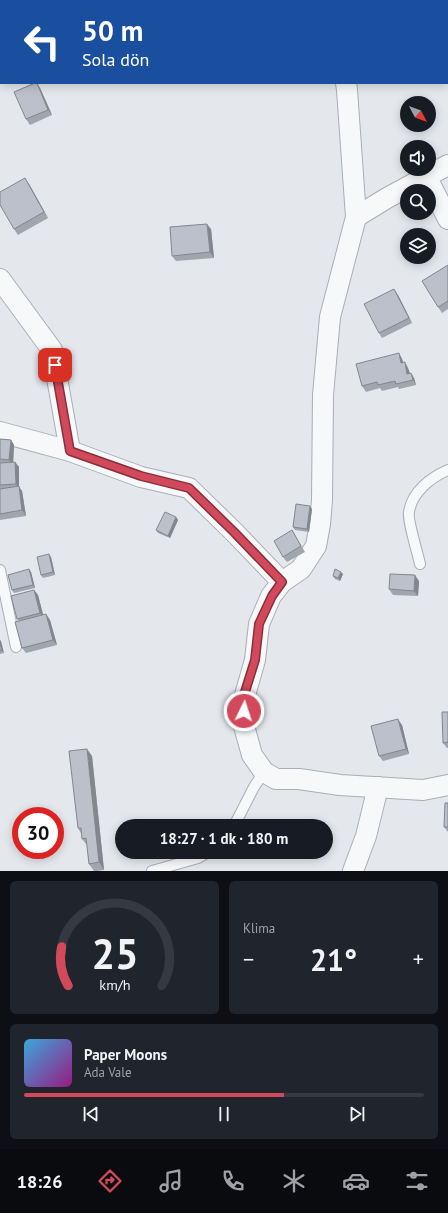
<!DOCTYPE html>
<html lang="tr">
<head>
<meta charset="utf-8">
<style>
  body { margin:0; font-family:"PT Sans",sans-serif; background:#20242c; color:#f1f3f6; height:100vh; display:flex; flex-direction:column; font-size:15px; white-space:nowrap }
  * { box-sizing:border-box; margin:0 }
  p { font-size:13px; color:#9ea1a6 }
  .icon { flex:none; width:22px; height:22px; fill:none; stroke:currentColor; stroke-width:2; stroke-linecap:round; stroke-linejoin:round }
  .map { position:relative; height:871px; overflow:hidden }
  .panel { display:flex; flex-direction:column; gap:10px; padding:10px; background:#0d0f14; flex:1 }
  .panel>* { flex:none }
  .hud { position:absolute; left:0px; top:0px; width:448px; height:84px; box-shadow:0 2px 10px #0003; background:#1a4fa0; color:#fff; overflow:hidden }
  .needle { width:26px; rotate:131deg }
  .controls { position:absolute; left:400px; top:96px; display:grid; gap:8px }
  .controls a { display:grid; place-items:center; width:36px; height:36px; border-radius:50%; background:#171b24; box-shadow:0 2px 10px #0003; font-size:20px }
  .speed { position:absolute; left:12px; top:807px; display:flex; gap:8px; font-size:20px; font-weight:700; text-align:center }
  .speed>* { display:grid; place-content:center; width:52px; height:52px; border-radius:50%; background:#171b24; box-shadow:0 2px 10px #0003; line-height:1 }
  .speed .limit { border:6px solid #d22; background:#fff; color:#111 }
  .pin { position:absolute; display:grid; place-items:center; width:34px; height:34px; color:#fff; margin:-17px; border-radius:8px; box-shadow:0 2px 6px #0006 }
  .me { position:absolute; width:44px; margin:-22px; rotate:4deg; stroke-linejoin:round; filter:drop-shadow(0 0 3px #0008) }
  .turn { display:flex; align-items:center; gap:14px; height:84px; padding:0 16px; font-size:18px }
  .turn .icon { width:52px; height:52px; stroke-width:2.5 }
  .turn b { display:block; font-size:28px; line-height:34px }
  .big { font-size:30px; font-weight:700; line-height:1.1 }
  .panel .tile { flex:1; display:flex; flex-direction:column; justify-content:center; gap:6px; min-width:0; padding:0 14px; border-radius:6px; background:#20242c }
  .panel .dial { align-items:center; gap:0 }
  .dial svg { height:104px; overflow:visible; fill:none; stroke:#363941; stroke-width:7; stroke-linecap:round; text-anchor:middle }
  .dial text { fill:#f1f3f6; stroke:none }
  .song { display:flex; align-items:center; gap:12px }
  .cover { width:48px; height:48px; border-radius:6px; background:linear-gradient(135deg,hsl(200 70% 55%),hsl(310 70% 35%)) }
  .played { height:4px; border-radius:2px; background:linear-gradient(90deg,#d1495b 65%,#363941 65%) }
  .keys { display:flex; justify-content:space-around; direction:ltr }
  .heat { display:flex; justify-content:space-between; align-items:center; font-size:22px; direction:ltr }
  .panel .tiles { flex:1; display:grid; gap:10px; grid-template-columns:1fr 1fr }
  .tile:last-child { grid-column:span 2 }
  .trip { position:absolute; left:115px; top:819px; width:218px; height:40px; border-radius:20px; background:#171b24; box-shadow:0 2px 10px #0003; font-weight:700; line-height:40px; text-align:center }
  .tabs { display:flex; height:64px; justify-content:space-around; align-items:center; background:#090b0e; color:#9ea1a6 }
  .tabs .icon { width:28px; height:28px }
  .tabs .selected { color:#d1495b }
  .tabs b { font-size:18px; color:#f1f3f6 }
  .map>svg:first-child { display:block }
</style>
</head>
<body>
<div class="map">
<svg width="448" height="871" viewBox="0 0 448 871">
  <rect width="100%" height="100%" fill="#e4e7ec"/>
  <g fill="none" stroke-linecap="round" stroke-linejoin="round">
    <g stroke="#a9aeb7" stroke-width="12">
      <g id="service">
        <path d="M420,564C418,554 407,519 409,512C412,492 431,477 448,470"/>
        <polyline points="0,570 16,647"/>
        <polyline points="234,826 254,787 264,772"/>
        <polyline points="152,871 198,858 208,852"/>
      </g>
    </g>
    <g stroke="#a9aeb7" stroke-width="22">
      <g id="minor">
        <polyline points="324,0 325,1"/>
        <polyline points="11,1 13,0"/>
        <polyline points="346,83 347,90 356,217 330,317 323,395 322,500 320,524 316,546 301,569 282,582 271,596 259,624 255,660 245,695 244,726 252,755 264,772 276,779 299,779 340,785 423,790 448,785"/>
        <polyline points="427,178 448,219"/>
        <polyline points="356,217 387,198 448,165"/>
        <polyline points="0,279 52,350 70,451"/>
        <polyline points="0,432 70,451 141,477 189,488 234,532 282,582"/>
        <polyline points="353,871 366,836 378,787"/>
      </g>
    </g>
    <use href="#service" stroke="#f7f8fa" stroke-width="10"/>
    <use href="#minor" stroke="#f7f8fa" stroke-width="20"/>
  </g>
  <g fill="#a1a5ae">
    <polygon points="40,88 52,115 30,125 26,119"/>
    <polygon points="29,184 48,218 18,235 14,229"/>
    <polygon points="211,229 214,258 176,261 172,256"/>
    <polygon points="448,265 448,309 442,313 438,307"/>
    <polygon points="398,295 412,323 382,338 379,333"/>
    <polygon points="399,353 402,359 403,363 408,368 410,373 414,378 416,385 399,389 398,387 382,391 380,388 366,392 362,386"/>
    <polygon points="0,439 11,440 14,445 13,462 15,462 19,467 19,487 22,491 26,516 0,520"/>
    <polygon points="312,509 309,532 295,530 293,527"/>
    <polygon points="176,517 178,520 170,538 158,533 156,530"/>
    <polygon points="292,530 305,552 287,562 283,557"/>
    <polygon points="51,557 55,575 43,578 41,575"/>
    <polygon points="29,569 31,572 35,588 14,593 12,590"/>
    <polygon points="343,574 340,581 335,579 333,576"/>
    <polygon points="419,581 418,596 393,595 389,589"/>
    <polygon points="34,590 38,595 43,615 50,620 57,645 26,653 22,648 19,621 17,619"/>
    <polygon points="0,640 4,653 0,654"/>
    <polygon points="448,712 448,748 447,748 443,743"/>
    <polygon points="402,725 409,754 383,761 379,756"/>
    <polygon points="92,756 104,870 97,871 94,871 89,864 87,845 82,839 82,835 78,828"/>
    <polygon points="448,803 448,832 444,827"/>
  </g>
  <g fill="#83868d">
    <polygon points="37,83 40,88 52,115 48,110"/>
    <polygon points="25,178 29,184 48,218 44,212"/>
    <polygon points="207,224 211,229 214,258 210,252"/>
    <polygon points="394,289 398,295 412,323 409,318"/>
    <polygon points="399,353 402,359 405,369 401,363"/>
    <polygon points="405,362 408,368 411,379 407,374"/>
    <polygon points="411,373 414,378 416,385 413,380"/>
    <polygon points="11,440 14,445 13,466 9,460"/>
    <polygon points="15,462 19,467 19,487 22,491 26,516 22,510 19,489 16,484"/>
    <polygon points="310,506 312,509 309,532 307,529"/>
    <polygon points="176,517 178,520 170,538 168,536"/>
    <polygon points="49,554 51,557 55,575 53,572"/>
    <polygon points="29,569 31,572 35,588 33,585"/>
    <polygon points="341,572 343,574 340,581 338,578"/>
    <polygon points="415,575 419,581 418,596 414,591"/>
    <polygon points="34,590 38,595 44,618 40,613"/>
    <polygon points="46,614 50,620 57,645 53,640"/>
    <polygon points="0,640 1,641 4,653 2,650 0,644"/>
    <polygon points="398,719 402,725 409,754 406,749"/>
    <polygon points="87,749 92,756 104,870 99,862"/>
  </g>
  <g fill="#bbc0ca" stroke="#83868d">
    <polygon points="36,0 46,0 46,1 33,1"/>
    <polygon points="35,83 37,83 48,110 26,119 14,92"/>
    <polygon points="25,178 44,212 14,229 0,205 0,192"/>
    <polygon points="207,224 210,252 172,256 170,227"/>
    <polygon points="448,265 448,301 438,307 422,281"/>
    <polygon points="394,289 409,318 379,333 364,304"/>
    <polygon points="399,353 401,363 405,362 407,374 411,373 413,380 396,384 395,381 378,385 377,382 362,386 356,364"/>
    <polygon points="0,439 11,440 9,460 0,459"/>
    <polygon points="15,462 16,484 0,485 0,463"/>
    <polygon points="19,486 22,510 0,514 0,489"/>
    <polygon points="296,504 310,506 307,529 293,527"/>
    <polygon points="165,512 176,517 168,536 156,530"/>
    <polygon points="292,530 301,546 283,557 274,541"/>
    <polygon points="49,554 53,572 41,575 37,557"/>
    <polygon points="29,569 33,585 12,590 8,575"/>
    <polygon points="335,569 341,572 338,578 333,576"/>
    <polygon points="390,574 415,575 414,591 389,589"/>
    <polygon points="34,590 40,613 17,619 11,596"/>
    <polygon points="46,614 53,640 22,648 15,622"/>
    <polygon points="0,644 2,650 0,651"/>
    <polygon points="442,712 448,712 448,742 443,743"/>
    <polygon points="398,719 406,749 379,756 371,726"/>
    <polygon points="87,749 99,862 89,864 86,838 82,839 81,828 78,828 69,751"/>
    <polygon points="445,803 448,803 448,827 444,827"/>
  </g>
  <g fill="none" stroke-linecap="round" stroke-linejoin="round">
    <g stroke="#882f3b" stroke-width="10">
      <polyline id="route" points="55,365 70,451 141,476 189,488 234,532 282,582 272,596 259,624 255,660 244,695 244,711"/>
    </g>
    <use href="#route" stroke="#d1495b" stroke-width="7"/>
  </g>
</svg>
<div class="controls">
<a><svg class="needle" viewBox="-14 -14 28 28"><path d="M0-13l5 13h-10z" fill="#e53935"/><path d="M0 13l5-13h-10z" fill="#9ea1a6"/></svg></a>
<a><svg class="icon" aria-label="sound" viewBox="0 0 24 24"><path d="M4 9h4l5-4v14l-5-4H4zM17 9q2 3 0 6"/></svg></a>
<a><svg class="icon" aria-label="search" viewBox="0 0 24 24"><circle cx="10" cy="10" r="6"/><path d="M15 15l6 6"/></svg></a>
<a><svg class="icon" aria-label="layers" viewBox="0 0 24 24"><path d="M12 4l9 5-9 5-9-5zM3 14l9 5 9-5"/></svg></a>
</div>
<div class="speed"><div class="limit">30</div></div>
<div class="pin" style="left:55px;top:365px;background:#d93025"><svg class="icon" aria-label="arrive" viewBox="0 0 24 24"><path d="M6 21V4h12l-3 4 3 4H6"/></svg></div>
<svg class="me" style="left:244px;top:711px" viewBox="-20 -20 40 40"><circle r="17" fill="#d1495b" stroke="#fff" stroke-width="3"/><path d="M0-11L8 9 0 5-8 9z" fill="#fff"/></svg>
<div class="trip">18:27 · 1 dk · 180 m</div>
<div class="hud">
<div class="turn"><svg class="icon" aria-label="left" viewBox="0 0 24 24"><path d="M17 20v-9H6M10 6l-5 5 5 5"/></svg><div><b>50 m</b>Sola dön</div></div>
</div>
</div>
<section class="panel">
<div class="tiles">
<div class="tile dial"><svg viewBox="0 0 100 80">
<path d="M14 69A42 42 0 1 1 86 69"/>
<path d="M14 69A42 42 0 0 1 9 39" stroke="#d1495b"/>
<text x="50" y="56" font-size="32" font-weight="700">25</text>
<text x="50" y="72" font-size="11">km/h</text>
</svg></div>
<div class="tile"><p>Klima</p>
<div class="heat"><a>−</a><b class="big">21°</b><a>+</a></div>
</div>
<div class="tile">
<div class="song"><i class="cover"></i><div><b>Paper Moons</b><p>Ada Vale</p></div></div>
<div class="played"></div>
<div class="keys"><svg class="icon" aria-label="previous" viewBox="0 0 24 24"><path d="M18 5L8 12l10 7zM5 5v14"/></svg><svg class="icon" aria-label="pause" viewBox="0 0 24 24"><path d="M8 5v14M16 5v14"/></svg><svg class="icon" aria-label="next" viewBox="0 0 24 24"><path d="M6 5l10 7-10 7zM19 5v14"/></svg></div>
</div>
</div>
</section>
<nav class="tabs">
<b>18:26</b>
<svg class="icon selected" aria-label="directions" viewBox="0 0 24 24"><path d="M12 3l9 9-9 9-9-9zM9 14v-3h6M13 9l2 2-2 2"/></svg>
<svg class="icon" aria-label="music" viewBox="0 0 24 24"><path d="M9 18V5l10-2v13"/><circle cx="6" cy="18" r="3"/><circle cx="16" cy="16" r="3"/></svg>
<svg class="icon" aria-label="phone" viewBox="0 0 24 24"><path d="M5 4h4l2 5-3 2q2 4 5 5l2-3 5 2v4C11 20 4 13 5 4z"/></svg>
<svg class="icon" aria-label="climate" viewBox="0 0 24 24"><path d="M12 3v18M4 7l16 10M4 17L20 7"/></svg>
<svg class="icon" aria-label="car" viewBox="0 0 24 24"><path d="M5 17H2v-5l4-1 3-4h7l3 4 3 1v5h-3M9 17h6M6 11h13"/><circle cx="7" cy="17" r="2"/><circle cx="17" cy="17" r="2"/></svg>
<svg class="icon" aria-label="filters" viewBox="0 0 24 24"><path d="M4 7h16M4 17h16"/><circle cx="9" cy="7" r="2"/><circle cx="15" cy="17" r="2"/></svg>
</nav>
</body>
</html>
